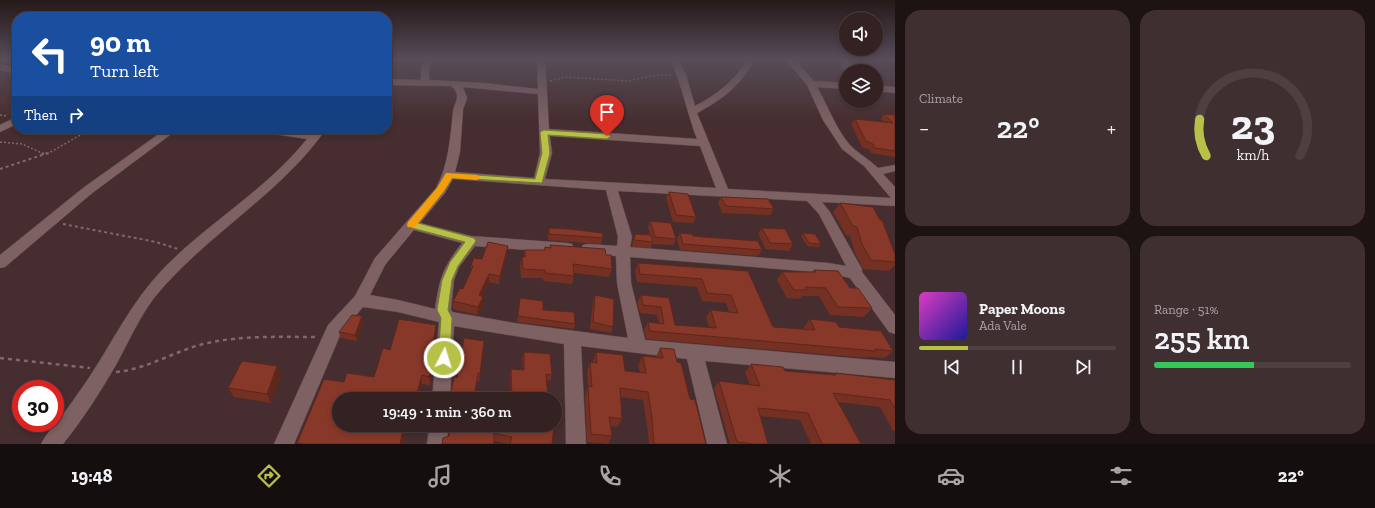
<!DOCTYPE html>
<html lang="en">
<head>
<meta charset="utf-8">
<style>
  body { margin:0; font-family:"Zilla Slab",serif; background:#3f2f30; color:#f1f3f6; height:100vh; display:flex; flex-direction:column; font-size:15px; white-space:nowrap }
  * { box-sizing:border-box; margin:0 }
  p { font-size:13px; color:#a9a4a6 }
  .icon { flex:none; width:22px; height:22px; fill:none; stroke:currentColor; stroke-width:2; stroke-linecap:round; stroke-linejoin:round }
  .map { position:relative; flex:1; overflow:hidden }
  .panel { display:flex; flex-direction:column; gap:10px; padding:10px; background:#1d1313; width:480px }
  .panel>* { flex:none }
  .banner { position:absolute; left:12px; top:12px; width:380px; height:122px; border-radius:16px; box-shadow:0 2px 6px #0003,0 0 0 1px #4e3f41; background:#1a4fa0; color:#fff; overflow:hidden }
  .tools { position:absolute; left:839px; top:12px; display:grid; gap:8px }
  .tools a { display:grid; place-items:center; width:44px; height:44px; border-radius:50%; background:#342223; box-shadow:0 2px 6px #0003,0 0 0 1px #4e3f41; font-size:20px }
  .speed { position:absolute; left:12px; top:380px; display:flex; gap:8px; font-size:20px; font-weight:700; text-align:center }
  .speed>* { display:grid; place-content:center; width:52px; height:52px; border-radius:50%; background:#342223; box-shadow:0 2px 6px #0003,0 0 0 1px #4e3f41; line-height:1 }
  .speed .limit { border:6px solid #d22; background:#fff; color:#111 }
  .pin { position:absolute; display:grid; place-items:center; width:34px; height:34px; color:#fff; margin:-41px -17px; border-radius:50% 50% 50% 0; rotate:-45deg; box-shadow:0 0 4px #0007 }
  .pin .icon { rotate:45deg }
  .me { position:absolute; width:44px; margin:-22px; rotate:5deg; stroke-linejoin:round; filter:drop-shadow(0 0 3px #0008) }
  .turn { display:flex; align-items:center; gap:14px; height:84px; padding:0 12px; font-size:18px }
  .turn .icon { width:52px; height:52px; stroke-width:2.5 }
  .turn b { display:block; font-size:28px; line-height:34px }
  .then { display:flex; align-items:center; height:38px; padding:0 12px; background:#0003; gap:8px; font-size:15px }
  .big { font-size:30px; font-weight:600; line-height:1.1 }
  .panel .tile { flex:1; display:flex; flex-direction:column; justify-content:center; gap:6px; min-width:0; padding:0 14px; border-radius:16px; background:#3f2f30 }
  .panel .dial { align-items:center; gap:0 }
  .dial svg { height:104px; overflow:visible; fill:none; stroke:#4e3f41; stroke-width:7; stroke-linecap:round; text-anchor:middle }
  .dial text { fill:#f1f3f6; stroke:none }
  .song { display:flex; align-items:center; gap:12px }
  .cover { width:48px; height:48px; border-radius:6px; background:linear-gradient(135deg,hsl(310 70% 55%),hsl(240 70% 35%)) }
  .played { height:4px; border-radius:2px; background:linear-gradient(90deg,#b7c148 25%,#4e3f41 25%) }
  .keys { display:flex; justify-content:space-around; direction:ltr }
  .heat { display:flex; justify-content:space-between; align-items:center; font-size:22px; direction:ltr }
  .charge { height:6px; border-radius:3px; background:linear-gradient(90deg,#34c759 51%,#4e3f41 0) }
  .panel .tiles { flex:1; display:grid; gap:10px; grid-template-columns:repeat(2,1fr) }
  .trip { position:absolute; left:332px; top:392px; width:230px; height:40px; border-radius:20px; background:#342223; box-shadow:0 2px 6px #0003,0 0 0 1px #4e3f41; font-weight:600; line-height:40px; text-align:center }
  .tabs { display:flex; height:64px; justify-content:space-around; align-items:center; background:#150e0e; color:#a9a4a6 }
  .tabs .icon { width:28px; height:28px }
  .tabs .active { color:#b7c148 }
  .tabs b { font-size:18px; color:#f1f3f6 }
  main { display:flex; flex:1; min-height:0 }
  .map>svg:first-child { display:block }
</style>
</head>
<body>
<main>
<div class="map">
<svg width="895" height="444" viewBox="0 0 895 444">
  <rect width="100%" height="100%" fill="#462d2f"/>
  <g fill="none" stroke-linecap="round" stroke-linejoin="round">
    <g stroke="#5f4a4c" stroke-width="1">
      <g id="minor">
        <path d="M425,59H433L429,70V80L484,83L538,89L537,59H545L549,129L697,139C687,113 682,84 670,59H678L686,75L695,106C718,94 734,81 748,59H756C739,86 725,98 697,113L728,189L891,198L864,166L842,149L823,120L807,85L785,59H794L814,81L846,83V89L817,87C828,106 835,127 849,144C857,153 869,159 878,168L895,165V171L883,174L895,187V206L822,202L830,212L862,269V272L895,315V334L889,332L850,278L828,273L630,257L631,283L645,340L895,362V378L705,361L727,444H707L687,359L581,346L586,444H566L564,344L454,326L450,399H432L439,322L398,312L363,307L341,333L294,444H274L328,325L355,296L375,258L436,188C449,164 450,138 453,112C453,107 457,102 457,97C457,92 455,89 451,86L387,85V79L421,80V70ZM463,87L538,94L540,153L534,178L455,172L460,152L463,109L467,98ZM550,136L700,146L716,188L545,179L552,153ZM453,179L606,190L618,237L617,246L588,244L583,245L581,249L583,253L616,256L617,283L628,338L514,323L452,312L451,309L454,280L459,267L475,246L567,253L572,252L574,248L572,244L567,243L471,236L420,223L445,193ZM618,191L807,201L819,214L846,266L828,263L630,247L632,237ZM414,230L462,243C442,269 440,277 435,309L398,300L370,295L385,265Z"/>
        <polygon points="840,59 848,59 852,71 846,71 845,73"/>
        <polygon points="0,64 17,68 17,74 0,70"/>
        <polygon points="876,85 895,87 895,93 876,91"/>
        <polygon points="17,117 17,124 0,132 0,125"/>
        <polygon points="166,129 178,129 91,194 5,267 0,268 0,255 83,188"/>
        <path d="M255,129H282L312,133L316,129H326C280,195 205,235 154,298C139,318 129,341 117,363C101,391 83,419 63,444H41C46,434 54,426 61,417C69,407 76,396 84,385C111,346 130,303 164,268C209,222 266,190 307,139L260,132Z"/>
        <polygon points="430,425 448,425 447,444 427,444"/>
      </g>
    </g>
    <g stroke="#7f696b" stroke-width="1.5" stroke-dasharray="2 2" stroke-linecap="butt">
      <polyline points="550,81 565,77 629,81 654,75 672,75"/>
      <polyline points="0,115 7,116"/>
      <polyline points="103,129 122,129"/>
      <polyline points="125,129 143,131 153,129"/>
      <polyline points="0,142 22,144 44,154"/>
      <polyline points="47,154 91,129"/>
    </g>
    <g stroke="#7f696b" stroke-width="2" stroke-dasharray="3 3" stroke-linecap="butt">
      <polyline points="42,153 44,154"/>
      <polyline points="0,169 48,153"/>
      <polyline points="63,224 156,242 178,249"/>
    </g>
    <g stroke="#7f696b" stroke-width="2.5" stroke-dasharray="4 4" stroke-linecap="butt">
      <polyline points="0,358 90,368"/>
      <path d="M116,372C147,369 173,352 203,344C240,335 280,337 318,337"/>
    </g>
    <use href="#minor" fill="#7d6163" fill-rule="evenodd"/>
  </g>
  <g fill="#743022">
    <polygon points="695,59 707,59 706,61 696,61"/>
    <polygon points="884,114 895,115 895,157 871,153 870,150 862,147 851,124 855,119 883,122 881,119"/>
    <polygon points="669,192 696,217 693,223 673,222 666,198"/>
    <polygon points="721,197 774,209 770,215 722,213 718,203"/>
    <polygon points="840,203 895,254 895,265 889,271 863,269 855,253 850,236 846,235 833,212"/>
    <polygon points="650,221 676,239 673,245 652,244 651,248 632,247 633,240 635,234 650,234 648,227"/>
    <polygon points="549,228 603,238 601,244 548,240 548,234"/>
    <polygon points="762,228 793,244 789,251 766,249 758,234"/>
    <polygon points="680,233 693,236 762,250 758,256 680,250 677,240"/>
    <polygon points="803,233 821,244 819,247 807,246 801,236"/>
    <polygon points="550,245 606,255 612,269 609,277 574,273 574,276 572,284 543,281 543,278 521,278 520,265 522,257 524,257 525,250 544,250 545,247 550,247"/>
    <polygon points="507,254 499,284 489,282 482,296 483,305 477,315 453,309 453,301 463,289 471,272 471,265 482,259"/>
    <polygon points="638,263 748,271 773,327 805,330 804,327 810,319 839,327 893,351 885,358 869,357 867,358 646,339 644,330 648,322 659,323 657,315 640,313 637,303 641,295 669,298 675,325 709,327 706,317 711,310 729,312 726,303 702,301 697,287 637,282 635,271"/>
    <polygon points="814,270 850,288 872,308 864,317 830,315 819,296 802,296 800,299 787,298 777,280 782,272 812,272"/>
    <polygon points="595,295 613,327 611,333 590,329 593,301"/>
    <polygon points="520,298 543,310 575,324 574,329 517,322"/>
    <polygon points="362,316 363,322 357,341 340,338 339,332"/>
    <polygon points="436,325 436,333 433,356 434,365 430,385 422,384 339,425 421,425 419,433 406,431 403,444 297,444 297,443 344,382 374,377 390,350"/>
    <polygon points="660,348 677,362 706,444 649,444 647,426 643,400 621,397 622,419 617,427 611,426 612,436 608,444 587,442 585,395 588,387 587,371 590,362 593,363 593,361 596,352 625,371 640,373 638,365 643,356 656,357"/>
    <polygon points="483,349 479,382 477,382 474,399 451,399 451,392 457,378"/>
    <polygon points="524,352 552,375 550,381 546,380 548,399 511,399 510,375 511,369 523,370 522,358"/>
    <polygon points="751,364 785,371 834,375 835,373 895,380 895,431 893,431 880,407 838,402 861,444 811,444 800,420 760,416 768,444 730,444 714,388 719,381 750,385 745,372"/>
    <polygon points="277,366 281,375 271,403 234,397 228,388"/>
    <polygon points="554,425 552,444 509,444 494,441 449,436"/>
  </g>
  <g fill="#5e271c">
    <polygon points="508,246 507,254 499,284 500,276"/>
    <polygon points="489,274 489,282 479,303 479,295"/>
    <polygon points="483,297 483,305 477,315 478,307"/>
    <polygon points="362,316 363,322 357,341 355,335"/>
    <polygon points="436,325 436,333 431,364 431,356"/>
    <polygon points="433,356 433,370 430,385 429,377"/>
    <polygon points="277,366 281,375 271,403 267,394"/>
    <polygon points="422,375 422,384 418,399 416,396"/>
    <polygon points="404,425 405,425 406,431 403,444 400,444"/>
    <polygon points="419,425 421,425 419,433"/>
  </g>
  <g fill="#873828" stroke="#5e271c">
    <polygon points="884,114 895,115 895,151 875,148 873,144 866,141 855,119 893,123"/>
    <polygon points="669,192 688,194 696,217 676,215"/>
    <polygon points="721,197 768,199 774,209 726,206"/>
    <polygon points="840,203 873,207 880,220 882,220 895,254 895,262 871,260 862,244 857,227 853,226"/>
    <polygon points="650,221 671,223 676,239 655,237"/>
    <polygon points="549,228 569,229 602,233 603,238 549,234"/>
    <polygon points="762,228 785,229 793,244 770,243"/>
    <polygon points="680,233 692,234 693,236 704,237 758,241 762,250 683,244"/>
    <polygon points="803,233 815,234 821,244 809,243"/>
    <polygon points="635,234 651,235 653,242 634,240"/>
    <polygon points="488,242 508,246 500,276 489,274 479,295 483,297 478,307 453,301 460,288 463,289 473,266 471,265 474,258 482,259"/>
    <polygon points="550,245 605,249 606,255 611,255 612,269 573,264 574,276 545,273 545,270 523,269 522,257 525,257 525,250 545,250 545,247 551,248"/>
    <polygon points="638,263 748,271 773,327 815,330 810,319 836,322 839,327 881,331 893,351 875,349 876,351 650,331 648,322 664,324 661,307 643,305 641,295 669,298 675,325 716,328 711,310 738,313 731,295 707,293 702,279 640,274"/>
    <polygon points="814,270 838,271 850,288 858,288 872,308 838,307 826,288 805,287 807,290 794,290 782,272 816,272"/>
    <polygon points="595,295 614,299 613,327 593,322"/>
    <polygon points="520,298 543,301 543,310 574,312 575,324 518,316"/>
    <polygon points="352,315 362,316 355,335 339,332"/>
    <polygon points="399,319 436,325 431,356 433,356 433,361 429,377 422,375 416,396 425,397 425,399 339,399 339,425 404,425 400,444 303,444 297,443 324,379 344,382 347,373 374,377 383,348 390,350"/>
    <polygon points="464,338 484,341 480,374 478,373 474,397 471,397 471,399 453,399 454,392 451,392 454,377 457,378"/>
    <polygon points="660,348 674,349 677,362 681,363 690,399 695,400 706,444 654,444 652,418 648,392 620,388 622,419 609,417 612,436 591,434 588,386 592,387 590,362 597,363 596,352 623,355 625,371 646,373 643,356 663,358"/>
    <polygon points="524,352 550,354 552,375 546,374 548,399 512,397 511,369 524,370"/>
    <polygon points="242,361 277,366 267,394 228,388"/>
    <polygon points="751,364 783,367 785,371 836,375 835,373 895,380 895,409 890,400 833,393 861,444 822,444 808,413 758,408 768,444 754,444 737,442 719,381 760,386"/>
    <polygon points="449,425 554,425 552,444 510,444 512,437 494,433 494,444 442,444 443,438 449,436"/>
  </g>
  <linearGradient id="sky" x2="0" y2="1"><stop stop-color="#26191a"/><stop offset="0.49" stop-color="#574c58"/><stop offset="1" stop-color="#574c58" stop-opacity="0"/></linearGradient>
  <rect width="895" height="121" fill="url(#sky)"/>
  <polygon fill="#b7c148" stroke="#777d2f" points="544,130 607,134 611,136 607,139 548,135 550,153 542,183 452,178 444,191 418,223 474,238 476,241 458,266 452,280 448,310 452,318 450,358 448,362 444,364 440,362 438,358 441,318 437,310 442,280 450,262 465,242 408,227 407,225 437,188 446,173 535,179 542,153 540,132"/>
  <polygon fill="#f59e0b" points="446,173 477,175 481,177 477,180 452,178 444,191 415,227 408,227 407,225 408,222 437,188"/>
</svg>
<div class="tools">
<a><svg class="icon" aria-label="sound" viewBox="0 0 24 24"><path d="M4 9h4l5-4v14l-5-4H4zM17 9q2 3 0 6"/></svg></a>
<a><svg class="icon" aria-label="layers" viewBox="0 0 24 24"><path d="M12 4l9 5-9 5-9-5zM3 14l9 5 9-5"/></svg></a>
</div>
<div class="speed"><div class="limit">30</div></div>
<div class="pin" style="left:607px;top:136px;background:#d93025"><svg class="icon" aria-label="arrive" viewBox="0 0 24 24"><path d="M6 21V4h12l-3 4 3 4H6"/></svg></div>
<svg class="me" style="left:444px;top:358px" viewBox="-20 -20 40 40"><circle r="17" fill="#b7c148" stroke="#fff" stroke-width="3"/><path d="M0-11L8 9 0 5-8 9z" fill="#fff"/></svg>
<div class="trip">19:49 · 1 min · 360 m</div>
<div class="banner">
<div class="turn"><svg class="icon" aria-label="left" viewBox="0 0 24 24"><path d="M17 20v-9H6M10 6l-5 5 5 5"/></svg><div><b>90 m</b>Turn left</div></div>
<div class="then">Then<svg class="icon" aria-label="right" viewBox="0 0 24 24"><path d="M7 20v-9h11M14 6l5 5-5 5"/></svg></div>
</div>
</div>
<section class="panel">
<div class="tiles">
<div class="tile"><p>Climate</p>
<div class="heat"><a>−</a><b class="big">22°</b><a>+</a></div>
</div>
<div class="tile dial"><svg viewBox="0 0 100 80">
<path d="M14 69A42 42 0 1 1 86 69"/>
<path d="M14 69A42 42 0 0 1 9 41" stroke="#b7c148"/>
<text x="50" y="56" font-size="32" font-weight="700">23</text>
<text x="50" y="72" font-size="11">km/h</text>
</svg></div>
<div class="tile">
<div class="song"><i class="cover"></i><div><b>Paper Moons</b><p>Ada Vale</p></div></div>
<div class="played"></div>
<div class="keys"><svg class="icon" aria-label="previous" viewBox="0 0 24 24"><path d="M18 5L8 12l10 7zM5 5v14"/></svg><svg class="icon" aria-label="pause" viewBox="0 0 24 24"><path d="M8 5v14M16 5v14"/></svg><svg class="icon" aria-label="next" viewBox="0 0 24 24"><path d="M6 5l10 7-10 7zM19 5v14"/></svg></div>
</div>
<div class="tile"><p>Range · 51%</p><b class="big">255 km</b><div class="charge"></div></div>
</div>
</section>
</main>
<nav class="tabs">
<b>19:48</b>
<svg class="icon active" aria-label="directions" viewBox="0 0 24 24"><path d="M12 3l9 9-9 9-9-9zM9 14v-3h6M13 9l2 2-2 2"/></svg>
<svg class="icon" aria-label="music" viewBox="0 0 24 24"><path d="M9 18V5l10-2v13"/><circle cx="6" cy="18" r="3"/><circle cx="16" cy="16" r="3"/></svg>
<svg class="icon" aria-label="phone" viewBox="0 0 24 24"><path d="M5 4h4l2 5-3 2q2 4 5 5l2-3 5 2v4C11 20 4 13 5 4z"/></svg>
<svg class="icon" aria-label="climate" viewBox="0 0 24 24"><path d="M12 3v18M4 7l16 10M4 17L20 7"/></svg>
<svg class="icon" aria-label="car" viewBox="0 0 24 24"><path d="M5 17H2v-5l4-1 3-4h7l3 4 3 1v5h-3M9 17h6M6 11h13"/><circle cx="7" cy="17" r="2"/><circle cx="17" cy="17" r="2"/></svg>
<svg class="icon" aria-label="filters" viewBox="0 0 24 24"><path d="M4 7h16M4 17h16"/><circle cx="9" cy="7" r="2"/><circle cx="15" cy="17" r="2"/></svg>
<b>22°</b>
</nav>
</body>
</html>
